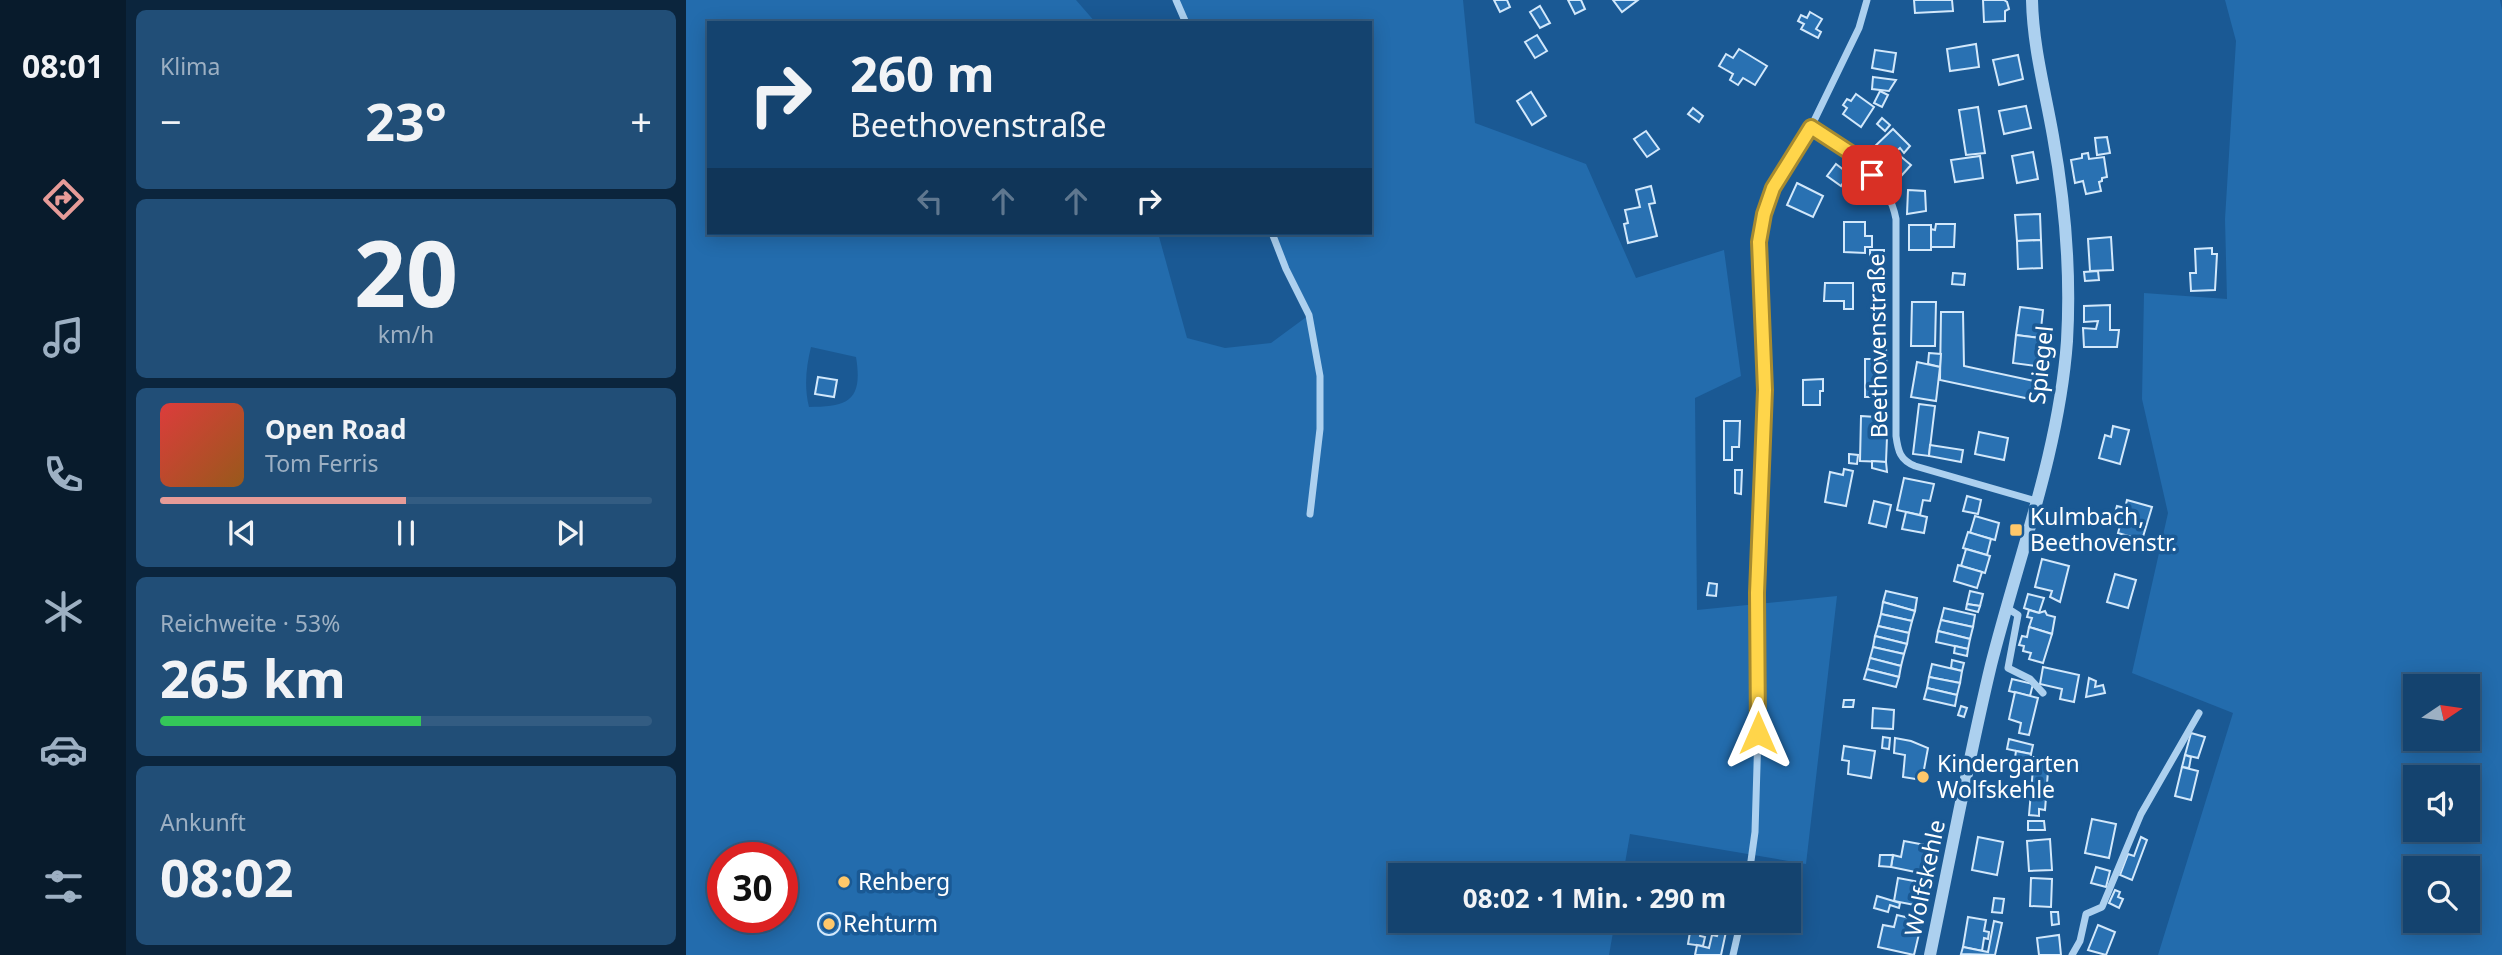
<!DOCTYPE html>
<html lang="de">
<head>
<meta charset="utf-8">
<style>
  body { margin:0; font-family:"Noto Sans",sans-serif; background:#214e77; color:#f1f3f6; height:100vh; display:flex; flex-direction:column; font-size:26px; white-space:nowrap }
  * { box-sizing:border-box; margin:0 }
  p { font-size:23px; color:#9db0c3 }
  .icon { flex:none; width:38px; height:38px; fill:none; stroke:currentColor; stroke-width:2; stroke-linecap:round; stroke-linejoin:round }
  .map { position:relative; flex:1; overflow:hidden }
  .drawer { display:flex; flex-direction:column; gap:10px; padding:10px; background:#0b253d; width:560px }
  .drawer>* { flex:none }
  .banner { position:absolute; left:21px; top:21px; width:665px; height:214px; border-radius:0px; box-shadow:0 4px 18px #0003,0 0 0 2px #335c82; background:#14436f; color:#f1f3f6; overflow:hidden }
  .needle { width:46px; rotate:77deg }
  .fabs { position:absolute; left:1717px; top:674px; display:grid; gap:14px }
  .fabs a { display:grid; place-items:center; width:77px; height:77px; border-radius:0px; background:#14436f; box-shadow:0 4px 18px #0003,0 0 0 2px #335c82; font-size:35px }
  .speed { position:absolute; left:21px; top:842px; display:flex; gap:14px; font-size:35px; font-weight:700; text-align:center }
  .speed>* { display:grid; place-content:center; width:91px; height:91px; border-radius:50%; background:#14436f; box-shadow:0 4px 18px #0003,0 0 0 2px #335c82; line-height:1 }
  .speed .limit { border:10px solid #d22; background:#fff; color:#111 }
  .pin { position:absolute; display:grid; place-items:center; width:60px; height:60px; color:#fff; margin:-30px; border-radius:14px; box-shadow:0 4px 10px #0006 }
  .me { position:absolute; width:77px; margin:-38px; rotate:0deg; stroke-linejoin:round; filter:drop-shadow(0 0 5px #0008) }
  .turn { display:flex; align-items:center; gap:24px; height:147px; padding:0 28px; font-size:32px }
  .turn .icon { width:91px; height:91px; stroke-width:2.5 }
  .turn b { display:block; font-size:49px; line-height:60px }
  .lanes { display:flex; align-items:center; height:66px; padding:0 28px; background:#0003; justify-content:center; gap:35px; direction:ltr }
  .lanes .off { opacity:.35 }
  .big { font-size:52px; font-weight:700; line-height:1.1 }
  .drawer .widget { flex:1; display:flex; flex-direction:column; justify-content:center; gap:10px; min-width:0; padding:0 24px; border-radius:10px; background:#214e77 }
  .drawer .dial { align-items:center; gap:0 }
  .dial b { font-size:91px; line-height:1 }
  .song { display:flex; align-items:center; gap:21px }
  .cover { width:84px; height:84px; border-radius:10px; background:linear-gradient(135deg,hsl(0 70% 55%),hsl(30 70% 35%)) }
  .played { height:7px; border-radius:4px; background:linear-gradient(90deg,#e69b98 50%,#335c82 50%) }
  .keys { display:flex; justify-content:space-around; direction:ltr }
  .heat { display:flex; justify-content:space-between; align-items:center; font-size:38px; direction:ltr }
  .charge { height:10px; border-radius:5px; background:linear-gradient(90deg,#34c759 53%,#335c82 0) }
  .trip { position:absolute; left:702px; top:863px; width:413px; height:70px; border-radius:0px; background:#14436f; box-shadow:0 4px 18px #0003,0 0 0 2px #335c82; font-weight:700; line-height:70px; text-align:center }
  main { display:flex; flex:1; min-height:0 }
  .tab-bar { display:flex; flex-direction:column; width:126px; justify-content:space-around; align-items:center; background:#081b2c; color:#9db0c3 }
  .tab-bar .icon { width:49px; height:49px }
  .tab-bar .active { color:#e69b98 }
  .tab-bar b { font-size:32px; color:#f1f3f6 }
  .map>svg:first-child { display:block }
</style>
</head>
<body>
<main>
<nav class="tab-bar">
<b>08:01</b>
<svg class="icon active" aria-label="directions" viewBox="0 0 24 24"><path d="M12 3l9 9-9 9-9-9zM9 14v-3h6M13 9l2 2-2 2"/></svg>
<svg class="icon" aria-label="music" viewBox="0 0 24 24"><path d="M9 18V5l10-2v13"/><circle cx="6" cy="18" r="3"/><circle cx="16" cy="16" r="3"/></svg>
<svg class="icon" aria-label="phone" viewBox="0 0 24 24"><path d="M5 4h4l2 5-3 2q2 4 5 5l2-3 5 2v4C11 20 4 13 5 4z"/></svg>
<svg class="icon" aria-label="climate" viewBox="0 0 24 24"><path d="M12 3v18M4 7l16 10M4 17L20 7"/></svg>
<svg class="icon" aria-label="car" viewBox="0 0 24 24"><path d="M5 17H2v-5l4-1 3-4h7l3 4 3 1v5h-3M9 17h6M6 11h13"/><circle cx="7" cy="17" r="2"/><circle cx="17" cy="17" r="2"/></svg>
<svg class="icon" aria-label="filters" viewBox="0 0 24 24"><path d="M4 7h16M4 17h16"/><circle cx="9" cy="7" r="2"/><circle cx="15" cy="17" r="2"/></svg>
</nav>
<section class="drawer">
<div class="widget"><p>Klima</p>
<div class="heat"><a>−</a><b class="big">23°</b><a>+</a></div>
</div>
<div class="widget dial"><b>20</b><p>km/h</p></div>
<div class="widget">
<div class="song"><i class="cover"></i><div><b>Open Road</b><p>Tom Ferris</p></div></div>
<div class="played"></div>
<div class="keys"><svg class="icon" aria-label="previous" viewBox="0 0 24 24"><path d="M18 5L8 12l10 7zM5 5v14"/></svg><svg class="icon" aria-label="pause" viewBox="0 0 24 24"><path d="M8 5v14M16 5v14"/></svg><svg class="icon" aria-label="next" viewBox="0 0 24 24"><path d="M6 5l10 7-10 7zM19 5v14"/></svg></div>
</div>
<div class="widget"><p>Reichweite · 53%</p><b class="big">265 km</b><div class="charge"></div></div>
<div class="widget"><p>Ankunft</p><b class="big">08:02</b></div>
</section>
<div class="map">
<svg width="1816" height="955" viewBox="0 0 1816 955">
  <rect width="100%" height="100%" fill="#1a5994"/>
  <g fill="#236cad" fill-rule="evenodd">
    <path d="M0,0H390L410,23H23V233H472L501,338L539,348L585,343L623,315L586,233H684V23H500L490,0H777L789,123L900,164L950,278L1038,250L1055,376L1009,398L1011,610L1151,596L1120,864L944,834L937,875H714V920L929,921L923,955H0ZM125,347L170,357C177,400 163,407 123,407C118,387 120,367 125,347ZM37,858H96V917H37Z"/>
    <path d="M1539,0H1814L1816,10V955H1472L1547,713L1446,673L1482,513L1456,399L1458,293L1541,299L1539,219L1550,41ZM1729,686H1782V738H1729ZM1729,777H1782V830H1729ZM1729,868H1782V920H1729Z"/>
  </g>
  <g fill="#2971b2" stroke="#d2e8fb" stroke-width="2">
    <polygon points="808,0 821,0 824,7 814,12"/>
    <polygon points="882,0 895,0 899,9 889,14"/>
    <polygon points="927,0 952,0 936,12"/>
    <polygon points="1228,0 1266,0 1267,11 1229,13"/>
    <polygon points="1297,0 1318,0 1321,2 1323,9 1319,11 1319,21 1298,22"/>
    <polygon points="854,6 864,23 854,28 844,12"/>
    <polygon points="1124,12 1136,19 1130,29 1135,32 1132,38 1115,29 1118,24 1112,21 1115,15 1121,18"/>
    <polygon points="851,35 861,51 849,58 839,42"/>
    <polygon points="1290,44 1293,67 1264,71 1261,49"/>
    <polygon points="1053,49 1081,66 1069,85 1057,78 1052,85 1044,80 1047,74 1033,66 1040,54 1047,58"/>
    <polygon points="1189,50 1210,53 1207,72 1186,68"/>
    <polygon points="1332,55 1337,79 1313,85 1307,60"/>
    <polygon points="1187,77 1210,80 1203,91 1186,89"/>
    <polygon points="1194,91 1202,95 1196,107 1188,103"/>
    <polygon points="845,92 860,116 846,125 831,101"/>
    <polygon points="1170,94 1188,107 1175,127 1157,114 1161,108 1157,105 1161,99 1165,101"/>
    <polygon points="1340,106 1345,128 1318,134 1313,111"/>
    <polygon points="1292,107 1299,153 1280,155 1273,110"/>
    <polygon points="1007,108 1017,116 1013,122 1002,114"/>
    <polygon points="1196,118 1204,125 1199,131 1191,124"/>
    <polygon points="1207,129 1224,146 1218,153 1214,148 1199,162 1186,149"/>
    <polygon points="960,131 973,149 961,157 948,139"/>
    <polygon points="1421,137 1424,153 1411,155 1409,138"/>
    <polygon points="1347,152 1352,179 1331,183 1326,156"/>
    <polygon points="1402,153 1403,159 1418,157 1421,177 1416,178 1416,181 1413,182 1415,191 1400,194 1397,181 1389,183 1385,160 1396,158 1396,154"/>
    <polygon points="1213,155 1225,165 1216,175 1205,165"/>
    <polygon points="1294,156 1297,178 1269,182 1265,160"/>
    <polygon points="1150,164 1163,174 1155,186 1141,176"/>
    <polygon points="1111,183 1137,196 1127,217 1101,205"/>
    <polygon points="965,186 969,203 963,204 971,236 942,243 938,224 942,223 939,210 954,207 950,190"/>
    <polygon points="1222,190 1239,191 1240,211 1221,214"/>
    <polygon points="1354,214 1355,240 1331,241 1329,215"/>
    <polygon points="1158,222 1179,222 1179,236 1186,236 1186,247 1179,247 1179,253 1158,252"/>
    <polygon points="1250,224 1269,224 1268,247 1245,247 1245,229 1249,230"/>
    <rect x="1223" y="225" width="22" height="25"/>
    <polygon points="1425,237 1427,270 1404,271 1402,239"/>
    <polygon points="1355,240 1356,268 1332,269 1331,241"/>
    <polygon points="1526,248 1526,254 1531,254 1529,290 1505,291 1504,273 1510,273 1509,249"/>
    <polygon points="1184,250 1198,250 1198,259 1184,258"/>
    <polygon points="1412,271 1413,280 1399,281 1398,272"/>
    <polygon points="1267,273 1279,274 1278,285 1266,284"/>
    <polygon points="1139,283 1167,283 1167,309 1158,309 1158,301 1138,301"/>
    <polygon points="1226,302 1250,302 1249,346 1225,346"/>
    <polygon points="1424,305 1424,330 1433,330 1431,347 1398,347 1397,328 1410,329 1412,321 1398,322 1398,306"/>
    <polygon points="1334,307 1357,310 1354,338 1330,335"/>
    <polygon points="1255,312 1277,312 1278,366 1348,381 1344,399 1254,380"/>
    <polygon points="1330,335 1354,338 1350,366 1327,363"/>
    <polygon points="1189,346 1200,346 1201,397 1179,397 1179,359 1190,359"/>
    <polygon points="1243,353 1255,354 1254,367 1242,364"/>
    <polygon points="1231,362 1254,367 1250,401 1225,397"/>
    <polygon points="132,377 151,380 148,397 129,394"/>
    <polygon points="1137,379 1137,391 1134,391 1134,405 1117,405 1117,380"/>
    <polygon points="1233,404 1249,406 1243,456 1227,454"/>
    <polygon points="1175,416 1190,417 1189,431 1194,431 1193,437 1201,437 1200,462 1174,461"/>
    <polygon points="1038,421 1054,421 1053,447 1046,447 1046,460 1038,460"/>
    <polygon points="1427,426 1443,430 1434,464 1413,458 1419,435 1425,437"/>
    <polygon points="1293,432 1322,438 1318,460 1289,454"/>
    <polygon points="1244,445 1277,450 1275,462 1243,456"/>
    <polygon points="1163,454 1172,455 1171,464 1163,463"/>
    <polygon points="1186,461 1200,462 1201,472 1186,468"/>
    <polygon points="1158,469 1167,471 1160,506 1139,502 1144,472 1157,475"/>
    <polygon points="1049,470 1056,470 1055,494 1049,493"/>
    <polygon points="1218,478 1248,484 1244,501 1237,500 1234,515 1211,510"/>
    <polygon points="1281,496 1295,500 1292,514 1277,511"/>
    <polygon points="1441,500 1466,507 1456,540 1432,533 1435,522 1427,520 1431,506 1439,508"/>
    <polygon points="1188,501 1205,505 1200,527 1183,523"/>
    <polygon points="1220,512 1241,517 1238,533 1216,529"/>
    <polygon points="1289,516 1313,523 1309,540 1284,533"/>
    <polygon points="1282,532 1305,539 1301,555 1277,548"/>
    <polygon points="1280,549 1304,556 1299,573 1275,566"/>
    <polygon points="1356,559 1383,566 1374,602 1364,597 1366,591 1349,587"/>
    <polygon points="1272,565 1296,572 1291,588 1268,581"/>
    <polygon points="1429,574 1450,580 1442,608 1421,602"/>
    <polygon points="1023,583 1031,584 1030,596 1021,595"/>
    <polygon points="1200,591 1231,598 1229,611 1197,602"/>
    <polygon points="1284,591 1297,594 1294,606 1281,604"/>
    <polygon points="1342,594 1358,598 1353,613 1338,608"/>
    <polygon points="1197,602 1229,611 1226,621 1195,614"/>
    <polygon points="1281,604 1294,606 1292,612 1280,609"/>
    <polygon points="1258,608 1289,615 1287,627 1255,620"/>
    <polygon points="1343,610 1353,613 1359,611 1361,615 1369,617 1366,634 1343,627 1346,618 1341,617"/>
    <polygon points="1195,614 1226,621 1223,633 1192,626"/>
    <polygon points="1255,620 1287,627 1284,639 1252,631"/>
    <polygon points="1192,626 1223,633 1221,644 1189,636"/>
    <polygon points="1343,627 1366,634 1357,663 1343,659 1345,653 1337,651 1338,646 1333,645 1336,636 1341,637"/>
    <polygon points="1252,631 1284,639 1282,649 1250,642"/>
    <polygon points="1189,636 1221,644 1218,654 1187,647"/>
    <polygon points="1269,646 1282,649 1281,656 1268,653"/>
    <polygon points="1187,647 1218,654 1215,666 1184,658"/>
    <polygon points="1184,658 1215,666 1213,677 1181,669"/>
    <polygon points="1266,660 1278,663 1276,671 1265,668"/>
    <polygon points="1246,664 1276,671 1274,683 1243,677"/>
    <polygon points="1357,667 1393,675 1388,702 1374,699 1376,689 1354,684"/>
    <polygon points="1181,669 1213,677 1210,687 1178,679"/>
    <polygon points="1243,677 1274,683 1271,695 1241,688"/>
    <polygon points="1403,678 1410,681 1409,687 1417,685 1419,693 1400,697"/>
    <polygon points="1326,679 1347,684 1344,696 1323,691"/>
    <polygon points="1241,688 1271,695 1269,706 1238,699"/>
    <polygon points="1329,692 1352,698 1343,735 1333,733 1335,723 1323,719"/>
    <polygon points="1158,700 1168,700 1167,707 1157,707"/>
    <polygon points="1275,706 1281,708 1278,717 1272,715"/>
    <polygon points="1187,708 1208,710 1207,729 1186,728"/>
    <polygon points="1505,733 1519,737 1512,758 1499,755"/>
    <polygon points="1197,737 1204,738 1203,749 1196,748"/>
    <polygon points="1209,738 1225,741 1242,748 1236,780 1217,777 1219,755 1208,753"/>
    <polygon points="1323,739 1347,745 1345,754 1321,749"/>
    <polygon points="1158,746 1189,751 1185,778 1162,774 1163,761 1156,760"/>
    <polygon points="1330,751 1345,754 1343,767 1328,764"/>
    <polygon points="1499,755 1505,757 1503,768 1496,767"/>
    <polygon points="1348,757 1363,758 1359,810 1353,809 1353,816 1343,815"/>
    <polygon points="1496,767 1512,771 1505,800 1489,796"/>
    <polygon points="1406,819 1430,824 1423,858 1399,853"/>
    <polygon points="1342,821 1358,821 1359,830 1342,830"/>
    <polygon points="1292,837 1317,842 1311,875 1286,870"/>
    <polygon points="1455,837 1461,840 1446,880 1434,875 1442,854 1448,856"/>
    <polygon points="1364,839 1366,870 1343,871 1341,841"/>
    <polygon points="1218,841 1250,847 1244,875 1205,867 1207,855 1215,857"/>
    <polygon points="1194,855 1207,855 1205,867 1193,866"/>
    <polygon points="1410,867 1424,871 1420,887 1405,883"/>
    <polygon points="1212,878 1244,884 1239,907 1208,901"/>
    <polygon points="1345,878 1366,879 1365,907 1344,906"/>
    <polygon points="1429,890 1434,892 1432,897 1437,899 1433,908 1423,903"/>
    <polygon points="1191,896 1214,903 1213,908 1204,905 1202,912 1188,908"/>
    <polygon points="1308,898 1318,899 1316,913 1306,912"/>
    <polygon points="1365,912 1372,912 1373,924 1366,925"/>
    <circle cx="143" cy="924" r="11"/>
    <polygon points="1211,915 1236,921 1228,955 1192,947 1197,925 1208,927"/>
    <polygon points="1282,917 1300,920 1298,931 1303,932 1302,939 1298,938 1296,951 1277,947"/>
    <polygon points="1006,920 1016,922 1014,936 1019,937 1017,946 1002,944"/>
    <polygon points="1308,921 1316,923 1309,955 1275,954 1277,947 1302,952"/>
    <polygon points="1412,925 1429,932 1420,955 1402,950"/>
    <polygon points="1034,926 1041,927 1035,955 1009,955 1011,945 1023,948 1026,935 1031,936"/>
    <polygon points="1373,935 1375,955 1353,955 1351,938"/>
  </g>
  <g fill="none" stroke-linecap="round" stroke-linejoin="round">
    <g stroke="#acd0ef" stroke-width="7">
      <polyline points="490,0 500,23"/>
      <path d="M1125,127C1160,150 1202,175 1210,219V436C1212,451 1214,460 1229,466L1350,501"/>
      <polyline points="586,233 600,269 623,315 634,376 634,429 624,514"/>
      <polyline points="1321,608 1332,615 1322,668 1344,679 1357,693"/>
      <polyline points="1063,875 1069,832 1072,733 1071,593 1079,390 1073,242 1078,214 1088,188 1125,127 1173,28 1181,0"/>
      <polyline points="1047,955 1055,920"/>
      <polyline points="1386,955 1394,941 1400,914 1416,907 1455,814 1513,713"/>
    </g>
    <path stroke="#acd0ef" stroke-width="12" d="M1244,955C1264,859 1282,761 1305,665C1332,558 1373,452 1381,341C1385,272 1379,203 1367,136C1359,90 1347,47 1346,0"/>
  </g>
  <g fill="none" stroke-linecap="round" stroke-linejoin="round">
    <g stroke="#a68a30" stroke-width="18">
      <polyline id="route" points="1072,733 1071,593 1079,390 1073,242 1078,214 1087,188 1125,127 1171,157 1186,175"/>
    </g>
    <use href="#route" stroke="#ffd54a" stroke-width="12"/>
  </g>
  <g fill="#ffc86a" stroke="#1a5994" stroke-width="2.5">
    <rect x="1323" y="523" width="14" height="14" rx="3.5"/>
    <circle cx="1237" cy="777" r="7"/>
    <circle cx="158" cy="882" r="7"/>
    <circle cx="143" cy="924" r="7"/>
  </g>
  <g text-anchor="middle" stroke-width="7" stroke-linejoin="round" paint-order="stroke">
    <g font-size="23" fill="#fff" stroke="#1a5994">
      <text transform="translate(1192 346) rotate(-91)" y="8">Beethovenstraße</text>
      <text transform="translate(1355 365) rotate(-84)" y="8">Spiegel</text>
      <text transform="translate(1239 878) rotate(-78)" y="8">Wolfskehle</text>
    </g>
    <g font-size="23" fill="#fff" stroke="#1a5994" text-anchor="start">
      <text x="1344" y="525">Kulmbach,<tspan x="1344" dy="26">Beethovenstr.</tspan></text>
      <text x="1251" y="772">Kindergarten<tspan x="1251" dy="26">Wolfskehle</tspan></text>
      <text x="172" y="890">Rehberg</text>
      <text x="157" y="932">Rehturm</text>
    </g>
  </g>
</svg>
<div class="fabs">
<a><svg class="needle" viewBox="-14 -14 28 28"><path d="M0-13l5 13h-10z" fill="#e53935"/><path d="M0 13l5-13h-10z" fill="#9db0c3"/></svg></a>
<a><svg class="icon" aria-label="sound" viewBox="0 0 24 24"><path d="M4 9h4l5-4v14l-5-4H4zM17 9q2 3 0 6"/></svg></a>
<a><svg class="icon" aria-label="search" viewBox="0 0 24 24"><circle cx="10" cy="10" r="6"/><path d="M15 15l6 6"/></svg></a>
</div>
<div class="speed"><div class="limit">30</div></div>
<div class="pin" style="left:1186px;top:175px;background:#d93025"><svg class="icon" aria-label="arrive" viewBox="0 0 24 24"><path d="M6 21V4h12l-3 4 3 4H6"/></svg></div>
<svg class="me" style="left:1072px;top:733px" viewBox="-20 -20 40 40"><path d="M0-17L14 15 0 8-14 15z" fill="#ffd54a" stroke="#fff" stroke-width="4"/></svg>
<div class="trip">08:02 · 1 Min. · 290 m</div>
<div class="banner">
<div class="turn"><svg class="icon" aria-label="right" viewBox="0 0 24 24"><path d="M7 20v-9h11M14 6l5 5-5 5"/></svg><div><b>260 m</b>Beethovenstraße</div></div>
<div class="lanes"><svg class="icon off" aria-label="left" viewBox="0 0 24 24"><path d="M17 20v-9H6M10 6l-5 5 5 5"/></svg><svg class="icon off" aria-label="ahead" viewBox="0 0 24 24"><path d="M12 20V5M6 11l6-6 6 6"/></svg><svg class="icon off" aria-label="ahead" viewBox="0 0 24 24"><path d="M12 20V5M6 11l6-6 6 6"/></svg><svg class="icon" aria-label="right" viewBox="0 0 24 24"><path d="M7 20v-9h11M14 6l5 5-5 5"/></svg></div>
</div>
</div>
</main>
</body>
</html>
